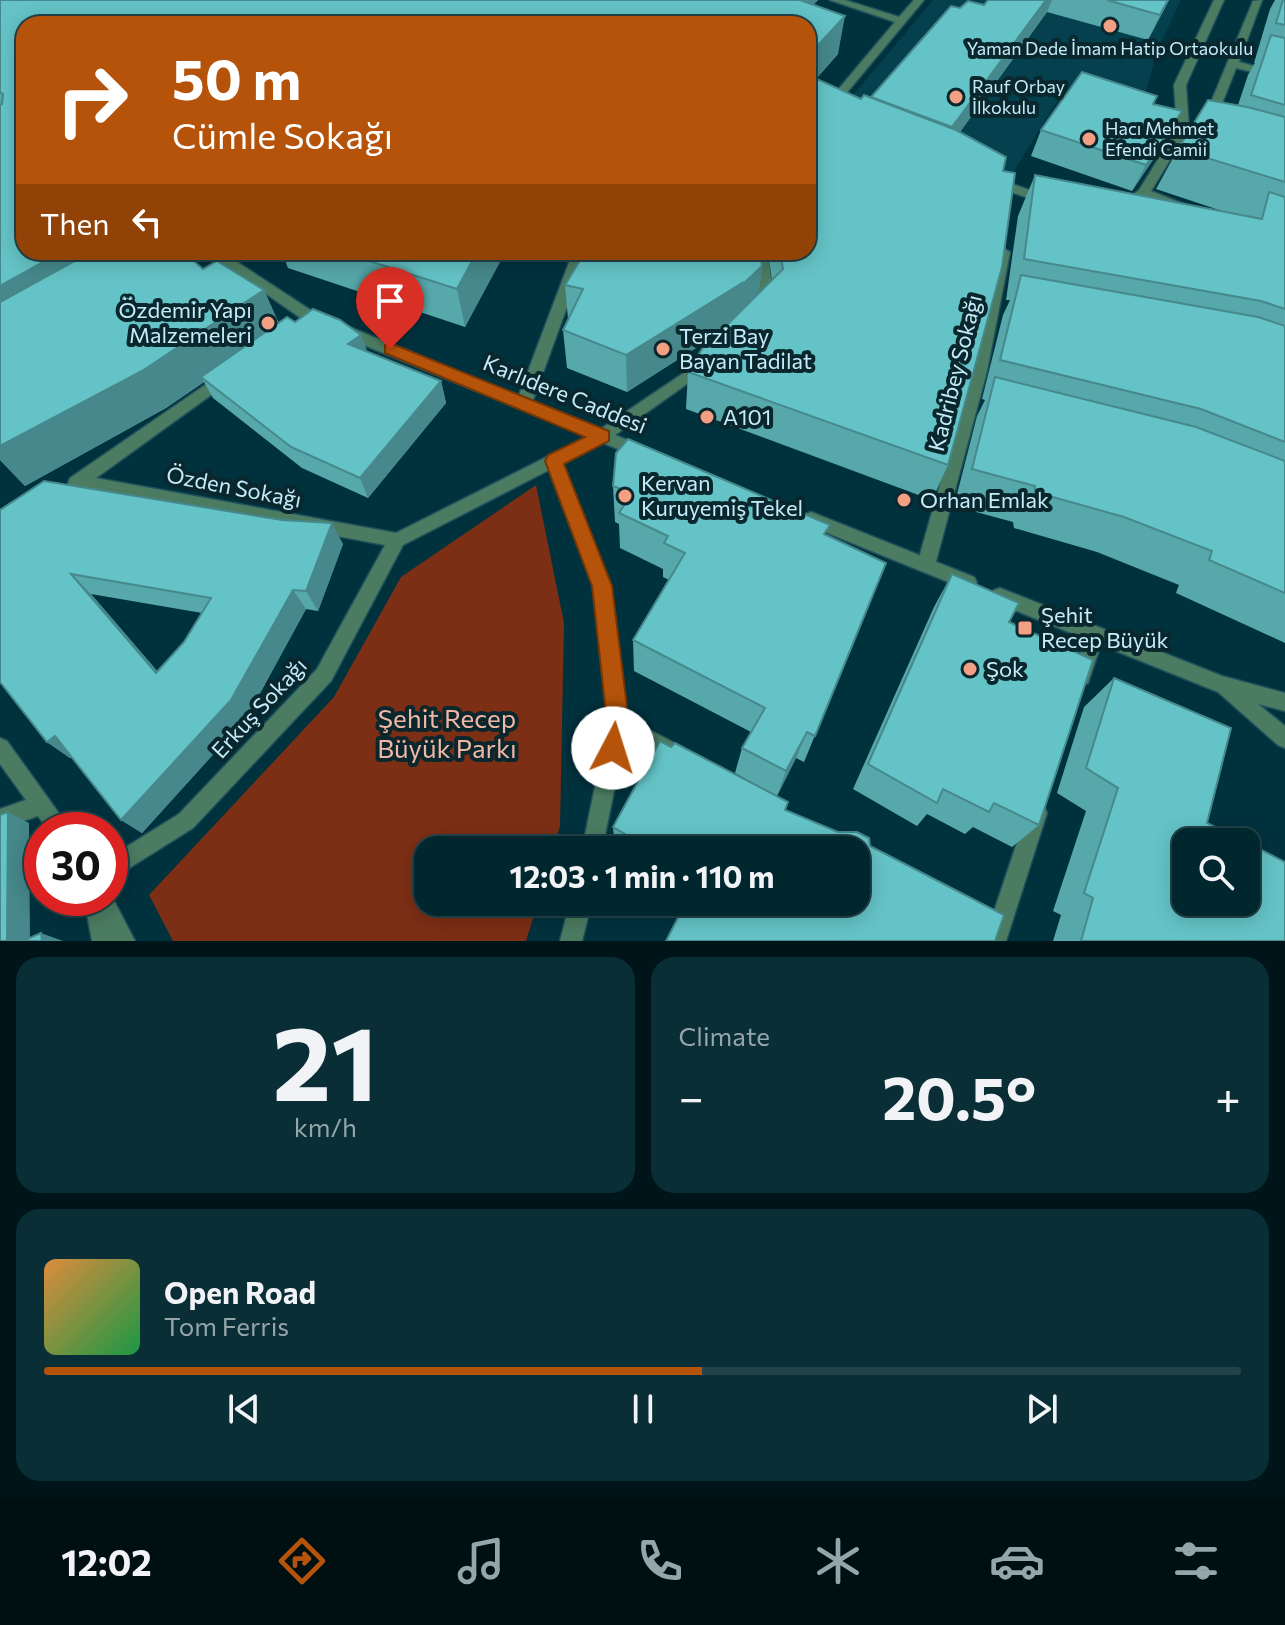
<!DOCTYPE html>
<html lang="en">
<head>
<meta charset="utf-8">
<style>
  body { margin:0; font-family:Commissioner,sans-serif; background:#0a2e36; color:#f1f3f6; height:100vh; display:flex; flex-direction:column; font-size:30px; white-space:nowrap }
  * { box-sizing:border-box; margin:0 }
  p { font-size:26px; color:#95a5aa }
  .icon { flex:none; width:44px; height:44px; fill:none; stroke:currentColor; stroke-width:2; stroke-linecap:round; stroke-linejoin:round }
  .map { position:relative; height:941px; overflow:hidden }
  .side { display:flex; flex-direction:column; gap:16px; padding:16px; background:#001519; flex:1 }
  .side>* { flex:none }
  .top-card { position:absolute; left:16px; top:16px; width:800px; height:244px; border-radius:24px; box-shadow:0 4px 20px #0003,0 0 0 2px #22434a; background:#b45309; color:#fff; overflow:hidden }
  .fabs { position:absolute; left:1172px; top:828px; display:grid; gap:16px }
  .fabs a { display:grid; place-items:center; width:88px; height:88px; border-radius:16px; background:#00262e; box-shadow:0 4px 20px #0003,0 0 0 2px #22434a; font-size:40px }
  .speed { position:absolute; left:24px; top:812px; display:flex; gap:16px; font-size:40px; font-weight:700; text-align:center }
  .speed>* { display:grid; place-content:center; width:104px; height:104px; border-radius:50%; background:#00262e; box-shadow:0 4px 20px #0003,0 0 0 2px #22434a; line-height:1 }
  .speed .limit { border:12px solid #d22; background:#fff; color:#111 }
  .pin { position:absolute; display:grid; place-items:center; width:68px; height:68px; color:#fff; margin:-82px -34px; border-radius:50% 50% 50% 0; rotate:-45deg; box-shadow:0 0 8px #0007 }
  .pin .icon { rotate:45deg }
  .me { position:absolute; width:88px; margin:-44px; rotate:5deg; stroke-linejoin:round; filter:drop-shadow(0 0 6px #0008) }
  .turn { display:flex; align-items:center; gap:28px; height:168px; padding:0 24px; font-size:36px }
  .turn .icon { width:104px; height:104px; stroke-width:2.5 }
  .turn b { display:block; font-size:56px; line-height:68px }
  .then { display:flex; align-items:center; height:76px; padding:0 24px; background:#0003; gap:16px; font-size:30px }
  .big { font-size:60px; font-weight:700; line-height:1.1 }
  .side .tile { flex:1; display:flex; flex-direction:column; justify-content:center; gap:12px; min-width:0; padding:0 28px; border-radius:24px; background:#0a2e36 }
  .side .dial { align-items:center; gap:0 }
  .dial b { font-size:104px; line-height:1 }
  .song { display:flex; align-items:center; gap:24px }
  .cover { width:96px; height:96px; border-radius:12px; background:linear-gradient(135deg,hsl(30 70% 55%),hsl(140 70% 35%)) }
  .played { height:8px; border-radius:4px; background:linear-gradient(90deg,#b45309 55%,#22434a 55%) }
  .keys { display:flex; justify-content:space-around; direction:ltr }
  .heat { display:flex; justify-content:space-between; align-items:center; font-size:44px; direction:ltr }
  .side .tiles { flex:1; display:grid; gap:16px; grid-template-columns:1fr 1fr }
  .tile:last-child { grid-column:span 2 }
  .trip { position:absolute; left:414px; top:836px; width:456px; height:80px; border-radius:24px; background:#00262e; box-shadow:0 4px 20px #0003,0 0 0 2px #22434a; font-weight:700; line-height:80px; text-align:center }
  .menu { display:flex; height:128px; justify-content:space-around; align-items:center; background:#000f12; color:#95a5aa }
  .menu .icon { width:56px; height:56px }
  .menu .active { color:#b45309 }
  .menu b { font-size:36px; color:#f1f3f6 }
  .map>svg:first-child { display:block }
</style>
</head>
<body>
<div class="map">
<svg width="1285" height="941" viewBox="0 0 1285 941">
  <rect width="100%" height="100%" fill="#00323e"/>
  <polygon fill="#04404d" points="933,0 1181,0 1157,51 1142,106 1066,87 1009,179 839,112"/>
  <polygon fill="#7c2f15" points="536,485 564,623 560,826 553,850 428,850 428,902 538,902 526,941 173,941 149,895 334,697 401,577"/>
  <g fill="none" stroke-linecap="round" stroke-linejoin="round">
    <g stroke="#1f505c" stroke-width="3">
      <g id="minor">
        <polygon points="830,0 845,0 899,17 914,0 924,0 834,108 826,108 826,104 895,22"/>
        <polygon points="1214,0 1224,0 1186,85 1189,129 1151,191 1194,208 1188,212 1146,198 1128,212 1120,212 1120,206 1139,190 1177,129 1174,85"/>
        <polygon points="1262,0 1239,62 1285,74 1285,80 1236,68 1216,119 1206,121 1204,119 1253,1"/>
        <polygon points="995,178 1052,198 1054,201 1048,205 991,185 989,182"/>
        <polygon points="1003,248 1010,252 987,371 935,565 932,570 926,572 920,570 917,565 972,371 996,252"/>
        <polygon points="573,252 587,252 532,403 529,407 519,407 516,403"/>
        <polygon points="754,252 768,252 774,306 767,311 760,306"/>
        <polygon points="703,360 708,361 710,365 708,369 608,440 563,463 611,586 627,718 684,748 687,755 684,762 677,765 625,737 602,850 582,850 608,723 593,586 549,470 403,545 331,681 193,828 110,880 110,857 179,814 317,669 385,545 81,488 70,488 68,483 70,478 224,372 231,378 229,382 96,478 396,533 596,432"/>
        <polygon points="1095,627 1101,629 1104,635 1088,683 1081,686 1074,683 1072,677 1089,629"/>
        <polygon points="0,738 7,741 71,830 48,830 38,816 0,829 0,809 26,800 0,764"/>
        <polygon points="1037,803 1044,806 1047,813 1006,941 984,941 1027,813 1030,806"/>
        <polygon points="110,893 135,941 92,941 84,898 110,898"/>
        <polygon points="570,902 592,902 582,941 560,941"/>
      </g>
    </g>
    <g stroke="#1f505c" stroke-width="3">
      <g id="tertiary">
        <polygon points="206,252 222,252 315,313 647,448 649,452 647,456 635,456 305,321"/>
        <polygon points="811,512 974,577 977,582 974,587 968,590 805,524 803,519 805,514"/>
        <polygon points="1000,588 1222,676 1285,693 1285,711 1258,704 1285,726 1285,748 1278,745 1218,692 994,602 991,596 994,590"/>
      </g>
    </g>
    <use href="#minor" fill="#4b7c61" fill-rule="evenodd"/>
    <use href="#tertiary" fill="#4b7c61" fill-rule="evenodd"/>
  </g>
  <g fill="#56a8aa" fill-rule="evenodd">
    <polygon points="0,0 818,0 813,5 838,54 816,79 861,99 871,98 960,8 984,5 988,0 1169,0 1148,40 1047,12 960,132 948,465 932,500 686,409 688,372 707,341 627,392 567,368 563,330 568,319 565,285 762,266 758,294 772,280 768,252 808,252 808,24 24,24 24,252 203,269 264,290 278,322 295,322 361,335 367,352 441,381 446,403 368,498 302,468 213,398 204,382 166,408 25,486 0,460"/>
    <polygon points="1275,0 1285,0 1285,643 1176,593 1179,585 1097,552 1014,528 1013,522 954,506 977,416 985,400 982,399 1003,315 1010,300 1006,300 1018,216 1035,175 1225,212 1156,189 1178,149 1238,105 1248,75 1255,63 1254,63 1270,9"/>
    <polygon points="1153,104 1169,136 1132,191 1031,156 1041,130"/>
    <polygon points="270,252 514,252 513,254 505,253 502,256 465,327 288,268 285,260"/>
    <polygon points="613,486 826,535 886,563 804,762 796,758 777,796 735,773 742,748 751,732 634,671 633,640 669,580 663,577 663,569 620,548 619,524 615,522"/>
    <path d="M0,510L343,544L318,611L306,609L247,717L142,833L121,820L72,757L70,758L47,742ZM91,594L202,613L184,642L158,672Z"/>
    <polygon points="952,574 1009,622 1039,825 1012,847 973,827 965,834 927,814 917,826 853,789 934,607"/>
    <polygon points="1114,678 1207,823 1285,941 1053,941 1061,915 1053,911 1086,811 1057,793 1084,707"/>
    <polygon points="660,741 671,747 675,743 788,802 785,810 838,832 857,832 869,838 870,846 1004,915 995,941 666,941 686,902 856,902 856,850 617,850 615,849 613,827"/>
  </g>
  <g fill="#46888b">
    <polygon points="785,0 818,0 791,24"/>
    <polygon points="1046,0 1052,0 1047,12 944,154 952,127"/>
    <polygon points="1168,0 1169,0 1148,40 1160,15"/>
    <polygon points="845,16 838,54 808,88 808,56"/>
    <polygon points="1182,111 1169,136 1132,191 1146,165"/>
    <polygon points="61,252 153,252 0,341 0,286"/>
    <polygon points="477,252 505,253 465,327 457,289"/>
    <polygon points="762,266 757,304 736,322 627,392 626,355"/>
    <polygon points="264,290 281,328 201,377 204,382 166,408 25,486 0,460 0,446"/>
    <polygon points="361,335 369,356 348,344"/>
    <polygon points="441,381 446,403 368,498 360,478"/>
    <polygon points="332,523 343,544 318,611 306,591"/>
    <polygon points="71,574 91,594 174,691 156,673"/>
    <polygon points="293,590 306,609 247,717 142,833 121,820"/>
    <polygon points="807,732 796,758 777,796 786,771"/>
    <polygon points="55,736 78,752 70,758 47,742"/>
    <polygon points="8,812 29,823 30,941 7,941"/>
    <polygon points="41,933 63,941 42,941"/>
  </g>
  <g fill="#64c3c6" stroke="#46888b" stroke-width="2" fill-rule="evenodd">
    <polygon points="0,0 800,0 845,16 808,56 808,24 24,24 24,252 61,252 0,286 0,105 2,104 3,94 0,92"/>
    <polygon points="988,0 1046,0 952,127 871,97 951,6 960,8 968,1 984,5"/>
    <polygon points="1107,0 1168,0 1160,15"/>
    <polygon points="1283,0 1285,0 1285,25 1276,23"/>
    <polygon points="1271,35 1285,38 1285,105 1251,95"/>
    <polygon points="1082,72 1157,96 1153,104 1182,111 1146,165 1041,130"/>
    <polygon points="808,75 861,99 864,95 956,130 1006,157 1003,171 1015,173 1002,267 948,465 688,372 710,336 728,324 783,269 780,252 808,252"/>
    <polygon points="1208,100 1247,107 1285,117 1285,182 1178,149"/>
    <polygon points="1035,175 1262,219 1269,192 1285,197 1285,309 1261,301 1024,259"/>
    <polygon points="91,252 183,252 203,269 217,261 264,290 142,371 0,446 0,302"/>
    <polygon points="341,252 477,252 457,289"/>
    <polygon points="585,252 760,252 762,266 741,286 742,283 626,355 563,330 583,289 565,285"/>
    <polygon points="1021,275 1258,317 1285,326 1285,442 1201,409 1000,360"/>
    <polygon points="313,309 340,320 361,335 348,344 441,381 360,478 291,447 201,377 287,317 295,322"/>
    <polygon points="995,377 1196,427 1285,461 1285,593 1209,560 1212,551 1124,517 1035,492 1035,486 972,469"/>
    <polygon points="628,439 830,525 824,534 886,563 815,736 807,732 786,771 742,748 765,708 633,640 685,553 664,543 668,536 619,513 632,493 613,486 616,453"/>
    <path d="M44,481L282,520L332,523L306,591L293,590L231,700L121,820L55,736L47,742L0,682V510ZM71,574L211,598L184,642L156,673Z"/>
    <polygon points="952,574 1019,603 1009,622 1093,660 1039,825 994,803 989,812 943,789 937,803 868,764"/>
    <polygon points="1114,678 1231,728 1207,823 1245,842 1186,842 1186,902 1246,902 1246,842 1285,862 1285,941 1081,941 1093,898 1084,893 1118,788 1086,768"/>
    <polygon points="660,741 671,747 675,743 788,802 785,810 838,832 857,832 869,838 870,846 1004,915 995,941 666,941 686,902 856,902 856,850 653,850 613,827"/>
    <polygon points="8,812 7,941 0,941 0,815"/>
    <polygon points="41,933 42,941 23,941"/>
  </g>
  <polygon fill="#b45309" stroke="#753606" stroke-width="2" points="390,343 609,431 609,441 564,464 612,586 629,723 621,756 613,759 605,756 602,748 607,723 592,586 545,461 548,455 585,437 385,353 385,345"/>
  <g fill="#f39f84" stroke="#0b272e" stroke-width="3">
    <circle cx="1110" cy="26" r="8"/>
    <circle cx="956" cy="97" r="8"/>
    <circle cx="1089" cy="139" r="8"/>
    <circle cx="268" cy="323" r="8"/>
    <circle cx="663" cy="349" r="8"/>
    <circle cx="707" cy="417" r="8"/>
    <circle cx="625" cy="496" r="8"/>
    <circle cx="904" cy="500" r="8"/>
    <rect x="1017" y="620" width="16" height="16" rx="4"/>
    <circle cx="970" cy="669" r="8"/>
  </g>
  <g text-anchor="middle" stroke-width="8" stroke-linejoin="round" paint-order="stroke">
    <g font-size="18" fill="#c4ecf9" stroke="#0b272e" text-anchor="start">
      <text x="1110" y="55" text-anchor="middle">Yaman Dede İmam Hatip Ortaokulu</text>
      <text x="972" y="93">Rauf Orbay<tspan x="972" dy="21">İlkokulu</tspan></text>
      <text x="1105" y="135">Hacı Mehmet<tspan x="1105" dy="21">Efendi Camii</tspan></text>
    </g>
    <g font-size="22" fill="#c4ecf9" stroke="#0b272e" text-anchor="start">
      <text x="252" y="318" text-anchor="end">Özdemir Yapı<tspan x="252" dy="25">Malzemeleri</tspan></text>
      <text x="679" y="344">Terzi Bay<tspan x="679" dy="25">Bayan Tadilat</tspan></text>
      <text x="723" y="425">A101</text>
      <text x="641" y="491">Kervan<tspan x="641" dy="25">Kuruyemiş Tekel</tspan></text>
      <text x="920" y="508">Orhan Emlak</text>
      <text x="1041" y="623">Şehit<tspan x="1041" dy="25">Recep Büyük</tspan></text>
      <text x="986" y="677">Şok</text>
    </g>
    <g font-size="22" fill="#c4ecf9" stroke="#0b272e">
      <text transform="translate(955 373) rotate(-76)" y="8">Kadribey Sokağı</text>
      <text transform="translate(565 394) rotate(22)" y="8">Karlıdere Caddesi</text>
      <text transform="translate(234 487) rotate(11)" y="8">Özden Sokağı</text>
      <text transform="translate(259 708) rotate(-47)" y="8">Erkuş Sokağı</text>
    </g>
    <g font-size="26" fill="#f1b7a4" stroke="#0b272e">
      <text x="447" y="728">Şehit Recep<tspan x="447" dy="30">Büyük Parkı</tspan></text>
    </g>
  </g>
</svg>
<div class="fabs">
<a><svg class="icon" aria-label="search" viewBox="0 0 24 24"><circle cx="10" cy="10" r="6"/><path d="M15 15l6 6"/></svg></a>
</div>
<div class="speed"><div class="limit">30</div></div>
<div class="pin" style="left:390px;top:349px;background:#d93025"><svg class="icon" aria-label="arrive" viewBox="0 0 24 24"><path d="M6 21V4h12l-3 4 3 4H6"/></svg></div>
<svg class="me" style="left:613px;top:748px" viewBox="-20 -20 40 40"><circle r="19" fill="#fff"/><path d="M0-13L10 11 0 6-10 11z" fill="#b45309"/></svg>
<div class="trip">12:03 · 1 min · 110 m</div>
<div class="top-card">
<div class="turn"><svg class="icon" aria-label="right" viewBox="0 0 24 24"><path d="M7 20v-9h11M14 6l5 5-5 5"/></svg><div><b>50 m</b>Cümle Sokağı</div></div>
<div class="then">Then<svg class="icon" aria-label="left" viewBox="0 0 24 24"><path d="M17 20v-9H6M10 6l-5 5 5 5"/></svg></div>
</div>
</div>
<section class="side">
<div class="tiles">
<div class="tile dial"><b>21</b><p>km/h</p></div>
<div class="tile"><p>Climate</p>
<div class="heat"><a>−</a><b class="big">20.5°</b><a>+</a></div>
</div>
<div class="tile">
<div class="song"><i class="cover"></i><div><b>Open Road</b><p>Tom Ferris</p></div></div>
<div class="played"></div>
<div class="keys"><svg class="icon" aria-label="previous" viewBox="0 0 24 24"><path d="M18 5L8 12l10 7zM5 5v14"/></svg><svg class="icon" aria-label="pause" viewBox="0 0 24 24"><path d="M8 5v14M16 5v14"/></svg><svg class="icon" aria-label="next" viewBox="0 0 24 24"><path d="M6 5l10 7-10 7zM19 5v14"/></svg></div>
</div>
</div>
</section>
<nav class="menu">
<b>12:02</b>
<svg class="icon active" aria-label="directions" viewBox="0 0 24 24"><path d="M12 3l9 9-9 9-9-9zM9 14v-3h6M13 9l2 2-2 2"/></svg>
<svg class="icon" aria-label="music" viewBox="0 0 24 24"><path d="M9 18V5l10-2v13"/><circle cx="6" cy="18" r="3"/><circle cx="16" cy="16" r="3"/></svg>
<svg class="icon" aria-label="phone" viewBox="0 0 24 24"><path d="M5 4h4l2 5-3 2q2 4 5 5l2-3 5 2v4C11 20 4 13 5 4z"/></svg>
<svg class="icon" aria-label="climate" viewBox="0 0 24 24"><path d="M12 3v18M4 7l16 10M4 17L20 7"/></svg>
<svg class="icon" aria-label="car" viewBox="0 0 24 24"><path d="M5 17H2v-5l4-1 3-4h7l3 4 3 1v5h-3M9 17h6M6 11h13"/><circle cx="7" cy="17" r="2"/><circle cx="17" cy="17" r="2"/></svg>
<svg class="icon" aria-label="filters" viewBox="0 0 24 24"><path d="M4 7h16M4 17h16"/><circle cx="9" cy="7" r="2"/><circle cx="15" cy="17" r="2"/></svg>
</nav>
</body>
</html>
